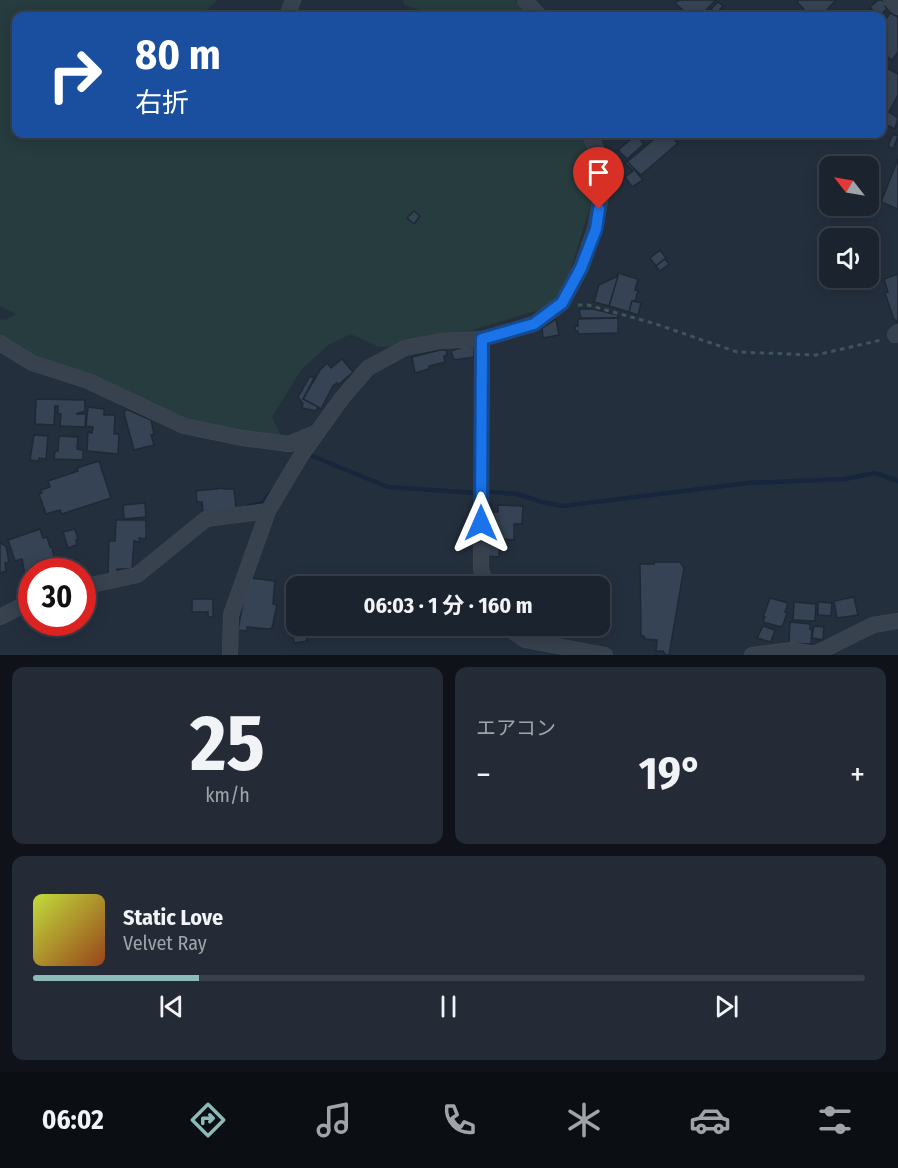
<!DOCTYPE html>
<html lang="ja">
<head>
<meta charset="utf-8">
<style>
  body { margin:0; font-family:"Fira Sans Condensed","Noto Sans JP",sans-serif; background:#242b36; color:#f1f3f6; height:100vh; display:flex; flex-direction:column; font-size:22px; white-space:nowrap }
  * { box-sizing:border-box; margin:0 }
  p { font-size:20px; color:#a0a4aa }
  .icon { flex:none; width:33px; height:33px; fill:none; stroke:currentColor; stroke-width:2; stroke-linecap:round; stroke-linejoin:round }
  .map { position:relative; height:655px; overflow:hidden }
  .panel { display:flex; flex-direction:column; gap:12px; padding:12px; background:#0f1319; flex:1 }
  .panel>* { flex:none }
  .hud { position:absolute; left:12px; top:12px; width:874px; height:126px; border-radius:12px; box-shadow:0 3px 15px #0003,0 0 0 2px #39404a; background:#1a4fa0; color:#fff; overflow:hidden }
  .needle { width:39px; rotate:301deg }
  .tools { position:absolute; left:819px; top:156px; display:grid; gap:12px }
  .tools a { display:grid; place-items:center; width:60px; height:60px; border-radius:12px; background:#1b232e; box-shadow:0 3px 15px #0003,0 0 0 2px #39404a; font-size:30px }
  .speed { position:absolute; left:18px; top:558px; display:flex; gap:12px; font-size:30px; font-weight:700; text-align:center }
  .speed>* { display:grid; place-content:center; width:78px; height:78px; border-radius:50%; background:#1b232e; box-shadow:0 3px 15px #0003,0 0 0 2px #39404a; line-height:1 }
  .speed .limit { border:9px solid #d22; background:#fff; color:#111 }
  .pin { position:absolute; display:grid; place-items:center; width:51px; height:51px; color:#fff; margin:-62px -26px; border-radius:50% 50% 50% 0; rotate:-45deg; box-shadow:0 0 6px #0007 }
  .pin .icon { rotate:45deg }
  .me { position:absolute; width:66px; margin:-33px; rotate:0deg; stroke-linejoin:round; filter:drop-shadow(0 0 4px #0008) }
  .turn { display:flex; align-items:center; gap:21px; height:126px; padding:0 24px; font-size:27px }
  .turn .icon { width:78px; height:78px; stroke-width:2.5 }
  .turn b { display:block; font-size:42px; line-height:51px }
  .big { font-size:45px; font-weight:700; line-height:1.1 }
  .panel .card { flex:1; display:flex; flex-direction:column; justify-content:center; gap:9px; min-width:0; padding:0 21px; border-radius:12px; background:#242b36 }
  .panel .dial { align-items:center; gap:0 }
  .dial b { font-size:78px; line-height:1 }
  .song { display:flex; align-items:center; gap:18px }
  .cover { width:72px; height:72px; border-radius:9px; background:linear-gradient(135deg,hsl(70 70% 55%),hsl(20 70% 35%)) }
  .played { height:6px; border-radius:3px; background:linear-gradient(90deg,#8bbbb9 20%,#39404a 20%) }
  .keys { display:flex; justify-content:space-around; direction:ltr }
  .heat { display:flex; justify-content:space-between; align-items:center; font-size:33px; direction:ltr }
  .panel .tiles { flex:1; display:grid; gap:12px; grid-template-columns:1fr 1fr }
  .card:last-child { grid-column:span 2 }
  .trip { position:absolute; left:286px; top:576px; width:324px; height:60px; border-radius:12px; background:#1b232e; box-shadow:0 3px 15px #0003,0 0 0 2px #39404a; font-weight:700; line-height:60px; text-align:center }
  .tabs { display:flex; height:96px; justify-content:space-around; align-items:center; background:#0b0e12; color:#a0a4aa }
  .tabs .icon { width:42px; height:42px }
  .tabs .selected { color:#8bbbb9 }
  .tabs b { font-size:27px; color:#f1f3f6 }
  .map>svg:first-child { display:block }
</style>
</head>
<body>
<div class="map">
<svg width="898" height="655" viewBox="0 0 898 655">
  <rect width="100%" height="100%" fill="#242f3e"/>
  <g fill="#263c3f">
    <polygon points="0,0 218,0 199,16 16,16 16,134 582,134 587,147 593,197 565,288 546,308 422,345 379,347 351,334 328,345 301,370 272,417 281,436 239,434 185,421 0,351 0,319 6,320 16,314 0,306"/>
    <polygon points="403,0 515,0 527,16 440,16 404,5"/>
  </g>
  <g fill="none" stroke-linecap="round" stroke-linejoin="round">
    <g stroke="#17263c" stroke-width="4.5">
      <polyline points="312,456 388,487 477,493"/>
      <polyline points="491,492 517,494 542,502 563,506 748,483 845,479 875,473 898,481"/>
      <polyline points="249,506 263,503 270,493"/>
    </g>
  </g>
  <g fill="#364354" stroke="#1f2835" stroke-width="1.5">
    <polygon points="679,0 716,0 700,16 686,16 687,14 675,3"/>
    <polygon points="799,0 836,0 821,16 810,16 797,2"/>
    <polygon points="878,0 882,0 887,5 885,6 887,9 880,15 879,13 877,15 870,7"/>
    <polygon points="718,2 723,6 716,14 711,9"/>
    <polygon points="890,13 898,17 898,52 892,60 882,53 882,25"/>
    <polygon points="885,67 898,74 898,95 889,112 898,118 895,129 882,123 882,73"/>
    <polygon points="660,134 680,134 677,135 679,138 675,141 678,143 641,175 627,162"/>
    <polygon points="893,134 898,136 893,149 888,146"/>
    <polygon points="636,135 644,144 627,159 618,150"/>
    <polygon points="898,159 898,209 881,202"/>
    <polygon points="627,161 643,180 632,187 625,177 633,171 625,163"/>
    <polygon points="414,211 420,216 414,224 407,218"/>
    <polygon points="660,250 666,258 656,266 650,258"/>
    <polygon points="665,259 669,264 660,271 656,266"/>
    <polygon points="618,273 638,279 635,290 638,291 635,301 632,301 629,312 609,306"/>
    <polygon points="898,274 898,321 897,322 896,320 894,320 885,293 888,292 884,279"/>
    <polygon points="618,276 609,306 594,302 599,285"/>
    <polygon points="632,301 641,303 638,315 629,312"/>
    <polygon points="581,309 593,309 618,315 618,318 581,318 579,311"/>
    <polygon points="618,318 618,333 578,334 578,331 575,331 575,326 578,326 578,319"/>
    <polygon points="556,319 559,335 543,338 542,328"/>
    <polygon points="463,347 474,347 474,357 454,360 451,351"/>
    <polygon points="440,350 446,350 447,355 444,356 445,362 429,366 429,369 415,373 412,357"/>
    <polygon points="342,359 353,372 338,385 337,383 333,386 321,409 303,399 320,370 327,363 331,368"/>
    <polygon points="310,376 314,378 303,399 318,407 316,411 302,408 303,404 298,397"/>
    <polygon points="36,399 85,400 85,411 76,414 86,414 85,427 60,426 61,414 58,414 58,406 55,406 54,425 35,424"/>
    <polygon points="88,407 104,409 104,415 115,415 114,434 119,434 118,454 87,451 88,432 92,433 93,427 86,426"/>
    <polygon points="126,409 151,420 154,434 151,435 154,445 134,450 124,413"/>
    <polygon points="34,435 48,436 46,459 39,458 39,461 30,460"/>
    <polygon points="59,436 78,437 77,449 83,450 83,460 54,459 55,451 58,451"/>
    <polygon points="99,461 111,498 62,514 60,510 46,514 39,494 42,493 41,490 50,487 48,481 78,471 77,468"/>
    <polygon points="224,488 224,489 234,489 236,508 203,512 202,502 197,502 196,491"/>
    <polygon points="145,503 146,517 124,519 123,505"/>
    <polygon points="498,505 523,506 522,524 514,524 514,540 501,539 501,535 489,535 490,512 498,512"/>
    <polygon points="116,520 146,520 146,539 139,538 140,542 134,541 132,569 117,569 117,575 108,575 109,541 115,541"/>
    <polygon points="40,529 43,538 47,537 50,547 52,547 56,567 42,572 32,572 32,575 28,576 27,574 25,575 22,559 15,561 8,540"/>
    <polygon points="75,529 78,539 76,540 77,545 68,548 63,532"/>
    <polygon points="489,536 500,536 499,557 488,556"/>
    <polygon points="0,543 6,546 9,562 5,563 6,571 0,573"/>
    <polygon points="654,562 680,562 684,568 669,655 666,655 663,651 656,651 657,640 645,639 644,636 641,636 640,564 654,564"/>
    <polygon points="298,577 316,578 316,582 312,583 312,585 305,585 304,582 298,583"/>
    <polygon points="251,578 275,581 273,604 277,605 272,628 269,629 247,627 247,631 238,630 243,603"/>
    <polygon points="854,597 858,615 837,618 834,601"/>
    <polygon points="770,598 788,603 785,612 787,613 783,625 781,627 763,622 765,617 763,617"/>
    <polygon points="192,599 213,599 213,617 208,617 208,612 192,612"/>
    <polygon points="794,602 816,604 815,621 793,620"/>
    <polygon points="818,602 832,603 831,616 818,615"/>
    <polygon points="790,622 810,624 810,629 812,629 811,644 789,643"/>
    <polygon points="763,626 775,630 771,642 757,638"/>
    <polygon points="814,626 824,627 823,640 812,638"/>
    <polygon points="306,633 307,641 294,643 293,635"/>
  </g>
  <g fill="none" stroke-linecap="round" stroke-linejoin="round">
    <g stroke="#414a57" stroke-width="16">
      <g id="minor">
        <polyline points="525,0 539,16"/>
        <polyline points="891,0 898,7"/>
        <polyline points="287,16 293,0"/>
        <polyline points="895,335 898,332"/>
        <polyline points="482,339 481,569 486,586"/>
        <polyline points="0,343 32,363 88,381 184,426 242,438 289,444 318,432"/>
        <polyline points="82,587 137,575 206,519 268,511"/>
        <polyline points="0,617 32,601"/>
        <polyline points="505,626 525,640 605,655"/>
        <polyline points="230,655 231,615 268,511 302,454 342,398 368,368 405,348 441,341 482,339 534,324 562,303 581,268 595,229 602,190 596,149 590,134"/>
        <polyline points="752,655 792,650 815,654 873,625 898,621"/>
      </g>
    </g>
    <polyline stroke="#3f5557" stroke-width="3" stroke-dasharray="4.5 4.5" stroke-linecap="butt" points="578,305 588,305 656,324 737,352 816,355 881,340"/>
    <use href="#minor" stroke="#38414e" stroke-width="15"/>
  </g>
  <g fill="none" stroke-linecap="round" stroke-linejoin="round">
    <g stroke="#114b97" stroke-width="15">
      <polyline id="route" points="481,523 482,339 534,324 562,303 581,268 596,229 599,209"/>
    </g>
    <use href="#route" stroke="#1a73e8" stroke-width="10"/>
  </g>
</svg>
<div class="tools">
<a><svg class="needle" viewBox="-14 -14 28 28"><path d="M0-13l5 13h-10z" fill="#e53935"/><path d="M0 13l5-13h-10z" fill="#a0a4aa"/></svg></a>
<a><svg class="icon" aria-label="sound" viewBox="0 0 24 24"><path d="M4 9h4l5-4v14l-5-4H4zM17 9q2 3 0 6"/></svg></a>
</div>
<div class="speed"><div class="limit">30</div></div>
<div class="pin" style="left:599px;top:209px;background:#d93025"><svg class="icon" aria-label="arrive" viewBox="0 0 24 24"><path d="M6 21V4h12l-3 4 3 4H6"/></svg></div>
<svg class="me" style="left:481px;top:523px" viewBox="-20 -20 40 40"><path d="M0-17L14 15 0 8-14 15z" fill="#1a73e8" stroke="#fff" stroke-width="4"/></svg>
<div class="trip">06:03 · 1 分 · 160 m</div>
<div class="hud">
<div class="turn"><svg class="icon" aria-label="right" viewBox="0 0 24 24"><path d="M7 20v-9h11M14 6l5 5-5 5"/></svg><div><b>80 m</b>右折</div></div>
</div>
</div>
<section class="panel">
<div class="tiles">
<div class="card dial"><b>25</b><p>km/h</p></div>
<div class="card"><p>エアコン</p>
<div class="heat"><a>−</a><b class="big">19°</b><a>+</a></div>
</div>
<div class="card">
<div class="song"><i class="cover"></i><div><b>Static Love</b><p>Velvet Ray</p></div></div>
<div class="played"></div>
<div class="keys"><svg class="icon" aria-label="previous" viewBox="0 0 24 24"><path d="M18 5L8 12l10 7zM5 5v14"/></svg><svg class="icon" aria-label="pause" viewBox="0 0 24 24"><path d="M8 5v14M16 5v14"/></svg><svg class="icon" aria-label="next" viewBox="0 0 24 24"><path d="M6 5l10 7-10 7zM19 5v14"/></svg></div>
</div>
</div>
</section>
<nav class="tabs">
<b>06:02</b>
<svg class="icon selected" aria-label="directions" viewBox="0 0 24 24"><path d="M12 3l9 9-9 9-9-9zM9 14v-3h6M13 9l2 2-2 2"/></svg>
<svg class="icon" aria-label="music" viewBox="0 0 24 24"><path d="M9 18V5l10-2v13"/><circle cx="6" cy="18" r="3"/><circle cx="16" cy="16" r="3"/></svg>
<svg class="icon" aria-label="phone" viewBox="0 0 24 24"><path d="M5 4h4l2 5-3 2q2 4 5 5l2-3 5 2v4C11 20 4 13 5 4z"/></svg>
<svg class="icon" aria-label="climate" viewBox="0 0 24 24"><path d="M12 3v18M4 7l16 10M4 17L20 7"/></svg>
<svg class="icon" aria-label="car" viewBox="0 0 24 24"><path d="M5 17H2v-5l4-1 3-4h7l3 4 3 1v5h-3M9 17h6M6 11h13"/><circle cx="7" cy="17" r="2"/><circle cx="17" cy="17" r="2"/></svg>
<svg class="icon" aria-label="filters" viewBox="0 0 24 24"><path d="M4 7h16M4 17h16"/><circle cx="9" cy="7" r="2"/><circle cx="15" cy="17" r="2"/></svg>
</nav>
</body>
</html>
